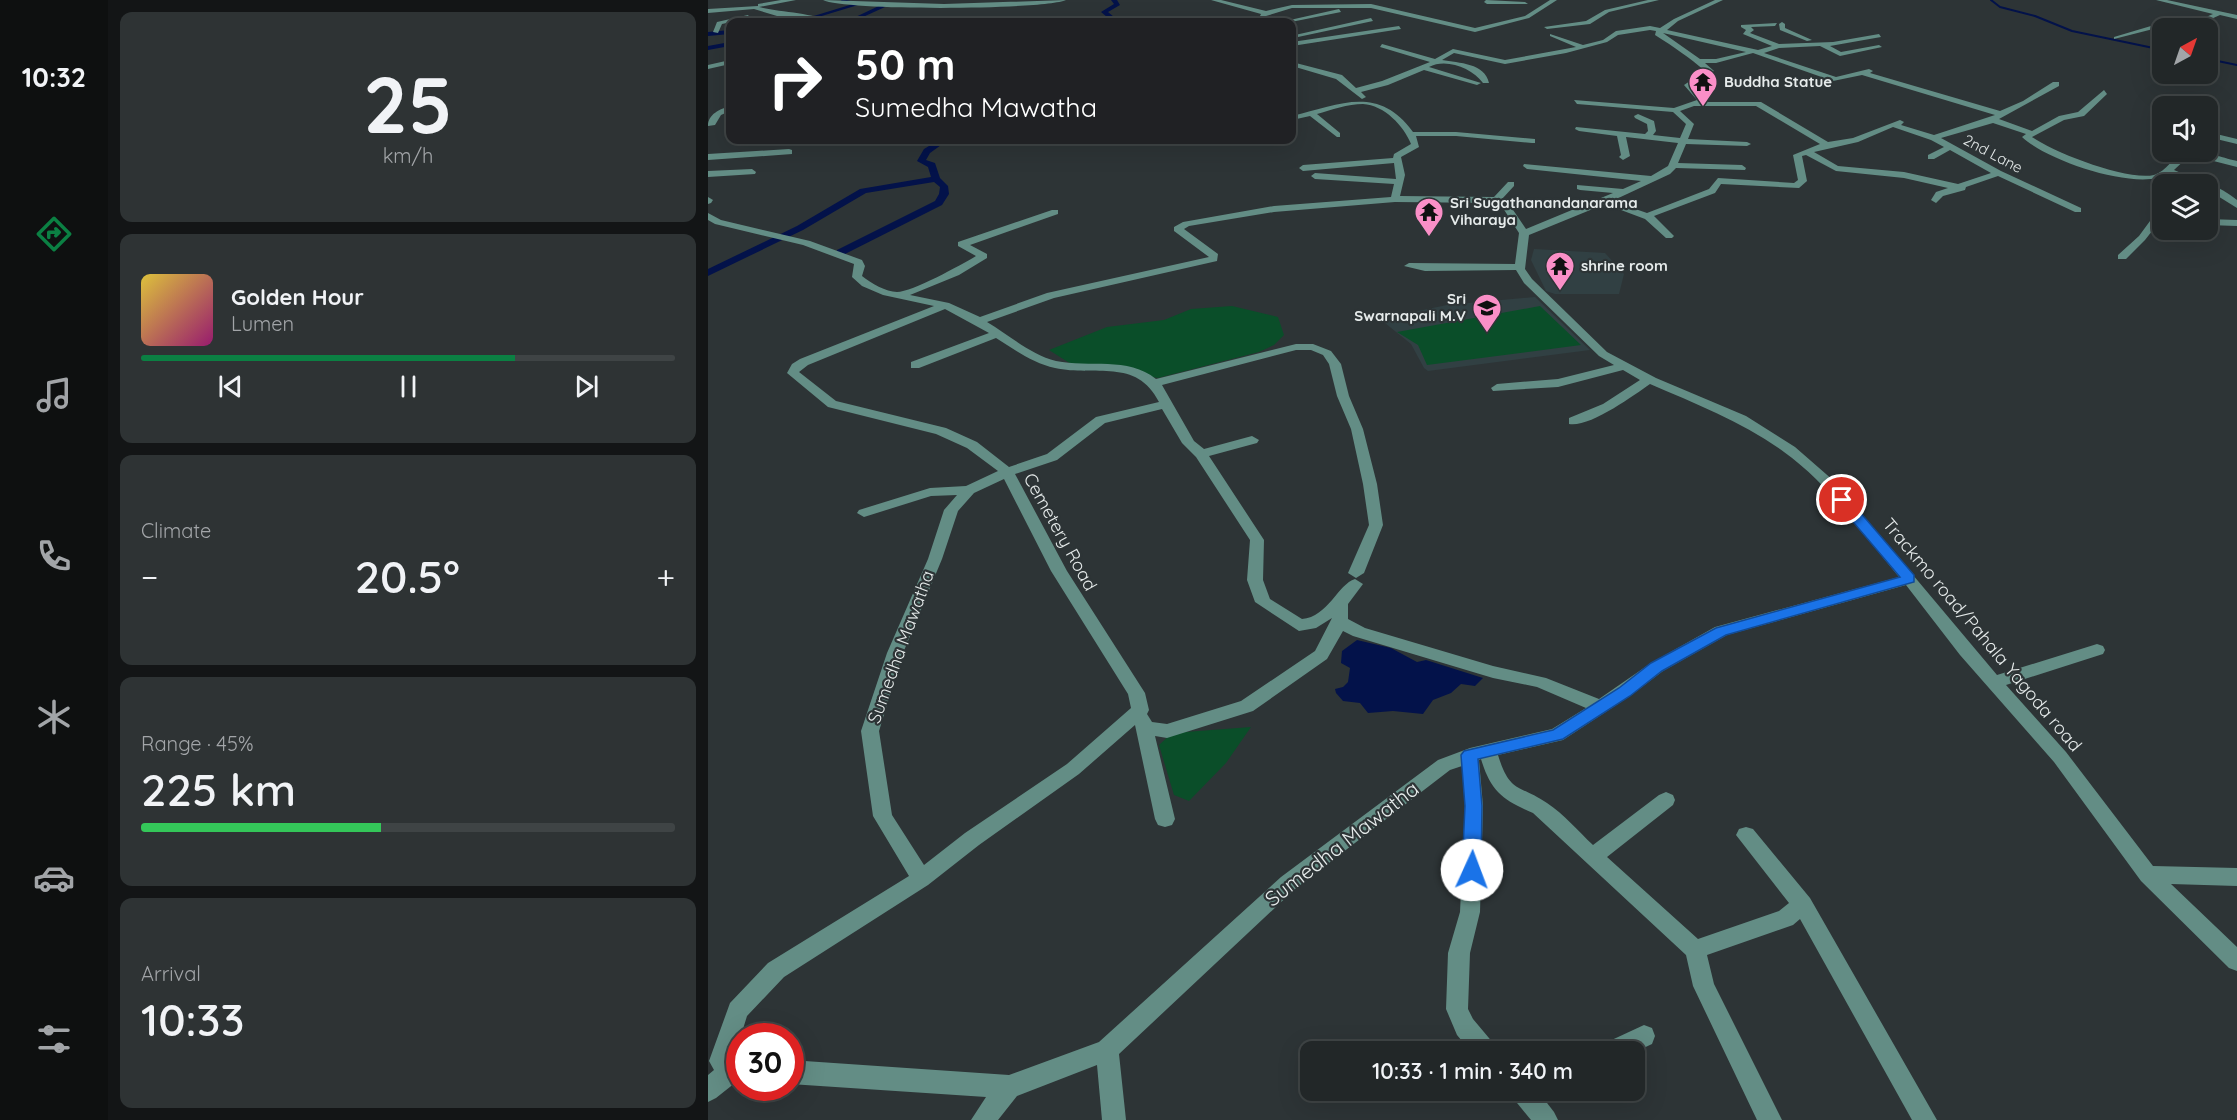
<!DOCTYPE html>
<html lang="en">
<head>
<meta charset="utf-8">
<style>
  body { margin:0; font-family:Quicksand,sans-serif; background:#2e3334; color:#f1f3f6; height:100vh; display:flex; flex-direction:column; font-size:22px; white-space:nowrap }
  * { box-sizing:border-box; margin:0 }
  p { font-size:20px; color:#a2a5a8 }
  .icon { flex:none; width:33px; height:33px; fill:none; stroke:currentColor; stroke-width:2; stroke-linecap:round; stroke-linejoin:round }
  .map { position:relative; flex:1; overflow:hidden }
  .sheet { display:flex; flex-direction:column; gap:12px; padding:12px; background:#131516; width:600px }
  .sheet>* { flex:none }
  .top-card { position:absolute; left:18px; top:18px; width:570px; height:126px; border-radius:12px; box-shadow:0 6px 24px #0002,0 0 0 2px #3f4445; background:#202124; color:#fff; overflow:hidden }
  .needle { width:39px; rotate:40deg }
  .fabs { position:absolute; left:1444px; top:18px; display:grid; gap:12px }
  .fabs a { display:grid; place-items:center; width:66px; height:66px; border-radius:12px; background:#222728; box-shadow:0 6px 24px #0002,0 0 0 2px #3f4445; font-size:30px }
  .speed { position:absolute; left:18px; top:1023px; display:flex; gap:12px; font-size:30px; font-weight:700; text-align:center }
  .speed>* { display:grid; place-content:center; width:78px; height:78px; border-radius:50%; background:#222728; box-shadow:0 6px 24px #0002,0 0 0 2px #3f4445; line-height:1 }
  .speed .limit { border:9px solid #d22; background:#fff; color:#111 }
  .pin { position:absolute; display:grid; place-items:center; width:51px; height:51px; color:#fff; margin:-26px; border:3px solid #fff; border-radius:50%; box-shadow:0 2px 6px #0007 }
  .me { position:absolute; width:66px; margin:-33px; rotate:2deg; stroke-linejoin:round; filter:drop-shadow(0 0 4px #0008) }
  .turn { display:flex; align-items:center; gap:21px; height:126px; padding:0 30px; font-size:27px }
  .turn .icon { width:78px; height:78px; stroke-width:2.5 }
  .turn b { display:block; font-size:42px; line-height:51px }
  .big { font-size:45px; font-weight:600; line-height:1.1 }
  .sheet .tile { flex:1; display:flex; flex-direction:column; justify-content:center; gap:9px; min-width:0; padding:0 21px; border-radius:12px; background:#2e3334 }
  .sheet .dial { align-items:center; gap:0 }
  .dial b { font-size:78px; line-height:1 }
  .song { display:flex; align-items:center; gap:18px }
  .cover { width:72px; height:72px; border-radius:9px; background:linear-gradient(135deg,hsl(50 70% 55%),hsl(320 70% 35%)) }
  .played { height:6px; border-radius:3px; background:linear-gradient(90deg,#0b8043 70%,#3f4445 70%) }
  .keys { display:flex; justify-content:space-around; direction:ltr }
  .heat { display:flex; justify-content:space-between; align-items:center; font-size:33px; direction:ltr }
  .charge { height:9px; border-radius:4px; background:linear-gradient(90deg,#34c759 45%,#3f4445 0) }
  .trip { position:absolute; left:592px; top:1041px; width:345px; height:60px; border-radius:12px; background:#222728; box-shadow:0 6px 24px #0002,0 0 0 2px #3f4445; font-weight:600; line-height:60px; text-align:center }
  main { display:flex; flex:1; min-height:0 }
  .tab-bar { display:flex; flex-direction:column; width:108px; justify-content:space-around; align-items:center; background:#0e1010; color:#a2a5a8 }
  .tab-bar .icon { width:42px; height:42px }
  .tab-bar .active { color:#0b8043 }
  .tab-bar b { font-size:27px; color:#f1f3f6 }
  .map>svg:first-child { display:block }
</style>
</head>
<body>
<main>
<nav class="tab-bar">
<b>10:32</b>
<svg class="icon active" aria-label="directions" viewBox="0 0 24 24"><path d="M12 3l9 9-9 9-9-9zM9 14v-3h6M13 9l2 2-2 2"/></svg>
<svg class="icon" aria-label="music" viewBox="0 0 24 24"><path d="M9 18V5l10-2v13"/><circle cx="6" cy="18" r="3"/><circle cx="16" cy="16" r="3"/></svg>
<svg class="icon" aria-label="phone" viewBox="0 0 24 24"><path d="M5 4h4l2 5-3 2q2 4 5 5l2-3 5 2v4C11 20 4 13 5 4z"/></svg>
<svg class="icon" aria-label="climate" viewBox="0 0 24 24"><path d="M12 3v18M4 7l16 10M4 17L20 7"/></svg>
<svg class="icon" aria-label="car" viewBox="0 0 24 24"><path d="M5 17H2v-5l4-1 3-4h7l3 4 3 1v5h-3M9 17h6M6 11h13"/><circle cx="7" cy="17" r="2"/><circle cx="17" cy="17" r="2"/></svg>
<svg class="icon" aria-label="filters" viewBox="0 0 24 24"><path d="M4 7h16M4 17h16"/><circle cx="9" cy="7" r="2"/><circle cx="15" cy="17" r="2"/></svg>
</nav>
<section class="sheet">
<div class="tile dial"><b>25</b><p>km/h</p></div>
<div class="tile">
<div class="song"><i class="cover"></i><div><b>Golden Hour</b><p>Lumen</p></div></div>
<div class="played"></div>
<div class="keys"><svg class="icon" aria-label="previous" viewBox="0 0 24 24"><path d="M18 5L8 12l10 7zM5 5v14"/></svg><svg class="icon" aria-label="pause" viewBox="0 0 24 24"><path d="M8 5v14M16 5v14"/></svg><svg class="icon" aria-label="next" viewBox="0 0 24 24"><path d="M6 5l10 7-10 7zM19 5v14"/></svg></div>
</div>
<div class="tile"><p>Climate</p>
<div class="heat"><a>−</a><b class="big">20.5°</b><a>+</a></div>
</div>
<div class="tile"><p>Range · 45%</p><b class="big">225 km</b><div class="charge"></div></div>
<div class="tile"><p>Arrival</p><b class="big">10:33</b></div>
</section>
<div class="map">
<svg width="1529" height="1120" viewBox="0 0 1529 1120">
  <rect width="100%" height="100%" fill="#2d3436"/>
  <g fill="#314043">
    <polygon points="826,249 897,253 916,274 911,294 847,294 838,291 823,260"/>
    <polygon points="827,297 882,350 720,371 716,368 703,344 672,319 739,305"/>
  </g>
  <g fill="#0a4e29">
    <polygon points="524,306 570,317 576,335 566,345 551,352 450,378 363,364 341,350 399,327 456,320 483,309"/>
    <polygon points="832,306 873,345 719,365 710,345 689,332"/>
    <polygon points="543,727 518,763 481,801 466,795 451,745 464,733"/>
  </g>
  <polygon fill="#03124a" points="649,640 683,648 709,662 718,660 775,678 767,686 753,684 743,693 725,700 715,714 685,711 660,713 652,703 635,701 628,693 627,689 635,687 640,682 642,668 633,663 634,651"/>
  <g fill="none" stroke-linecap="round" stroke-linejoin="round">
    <g stroke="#03124a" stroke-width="2">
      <polyline points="134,0 147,3"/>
      <polyline points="1283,0 1292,7 1327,16 1364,31 1455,50"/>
      <polyline points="1500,59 1529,65"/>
    </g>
    <g fill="#03124a" fill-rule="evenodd">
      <polygon points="403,0 409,0 412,5 400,12 406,17 402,22 396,22 399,17 393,12 406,4"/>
      <polygon points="145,4 150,5 94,22 86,22"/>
      <polygon points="175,4 177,7 144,22 137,22"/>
      <polygon points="22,30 22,34 0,36 0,32"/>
      <polygon points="22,42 22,46 0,50 0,46"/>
      <polygon points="231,140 240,140 222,153 218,160 227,163 232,178 240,186 241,194 234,205 137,254 129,254 129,250 227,201 231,194 232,187 226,182 158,193 95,230 0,276 0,269 89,226 152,189 223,177 220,167 209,161 216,149"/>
    </g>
    <g fill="#638d85" fill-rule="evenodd">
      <path d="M73,0H88L51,7C70,12 108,13 121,22L69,16L46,9L0,13V9L50,6V4Z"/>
      <path d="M115,0L236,4L358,0C336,10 137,11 115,0Z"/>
      <polygon points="503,0 513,0 558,11 584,5 663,4 767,28 817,16 842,0 849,0 821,18 767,32 663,8 584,8 558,16 560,22 554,22 553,20 462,17 552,16 553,14"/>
      <polygon points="778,0 817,2 820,4 779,4 776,2"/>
      <polygon points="940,0 951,0 901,12 882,24 839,29 836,27 878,21 897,10"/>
      <path d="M1007,0H1015L970,21L959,30L1050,50L1064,46L1035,34L1038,30L1033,27V25L1069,23L1067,26L1043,27L1046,30L1042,33L1071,44L1125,42L1171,34L1173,37L1122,46L1133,52L1171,45L1174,47L1132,56L1112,46L1071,48L1056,53L1128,77L1161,69L1165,71L1162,73L1292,111L1315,101L1345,82H1351V86L1291,119L1324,131L1351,116L1370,112L1396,90L1399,94L1376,116L1356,120L1324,137C1347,153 1419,181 1446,175C1459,171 1464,158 1475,152C1485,147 1518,159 1529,161V167L1482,155L1466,170L1499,184H1488L1461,174C1430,192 1339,161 1314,137L1318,134L1285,123L1233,138L1293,171L1373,208V212H1367L1290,176L1258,187L1257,190L1235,196L1228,203L1223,200L1228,192L1240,188L1196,178L1128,171L1098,155L1094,156L1099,181L1091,188L1013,184L1007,193L946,216L966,236L964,238H958L937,219L897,204L821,235L817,269L824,279L899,352L948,378L1038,416L1087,447L1126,481L1289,675L1389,644L1395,646L1397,650L1395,654L1298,685L1358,752L1445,866L1529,868V886L1463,884L1529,947V971L1521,968L1433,881L1346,762L1252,655L1198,585L1019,635L955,671L922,696L855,740L790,755C802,794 811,784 839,803C856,814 870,831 885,845L951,795L958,792L965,795L967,800L965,805L899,857L990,939L1071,911L1081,903L1028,835L1031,829L1038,827L1045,829L1102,898L1229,1120H1204L1092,919L1085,925L999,955L1006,984L1074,1120H1049L985,986L978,955L825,813C795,800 783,792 773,759L771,760L775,806L772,912L762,953L760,1009L765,1019L786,1044L789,1052H763L749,1035L738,1009L740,953L752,912L757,806L754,766L742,770L587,889L411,1054L418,1120H394L389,1065L309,1096L290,1120H263L278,1097L82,1084V1060L301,1075L391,1042L573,877L730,760L762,748L844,729L878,708L829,687L785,678L645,636L635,631L619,659L545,711L459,738L447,736L467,819L464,825L457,827L450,825L447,819L427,725L371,774L271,845L220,885L76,977L39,1016L27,1055L32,1056V1079L8,1098L0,1102V1075L6,1070L1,1061L22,1003L60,963L201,876L165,816L153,731L179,653L220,559L236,510L249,495L223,496L156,517L149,513L151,510L222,488L258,486L290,471L259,448L228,434L120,407L79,373L84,364L92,359L226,306L175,295L154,286L144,277L146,264L95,245L7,224L0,220V213L13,220L102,241L154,260L157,266L154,276C163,283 178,292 189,292C204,292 253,265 268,256L250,246V242L344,210H350V214L262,245L279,254V258L251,275L202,295L241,303L272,317L339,293L501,257L466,231V227L475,222L566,206L683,197L686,184L607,179L603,176L607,173L688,179L686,163L595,171L591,168L595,165L685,158L686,154L703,144C696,126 676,105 655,104C640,104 623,110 609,114L632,133V137H629L602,116L584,120V116C631,105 670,84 705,132H748L827,139V143H824L748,136H708L711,147L693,157L697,175L692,196L786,197L800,182H806V186L794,199L799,201L818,229L905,193L872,190L869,189V185L915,189L933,181L819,169L815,166L816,164L943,176L960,166L970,143L918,137L922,156L915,160L911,157L913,155L909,136L871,131L867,129L868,127L937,134L940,131L939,124L927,118L926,116L930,114L946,121L948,131L945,135L972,138L978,124L965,112L869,104L866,100L966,108L989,100L976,85L997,71C982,58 966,47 947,35L948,31L942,30L910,35L899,42L858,53L797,64L746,53L734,60C751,63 777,63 781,83H775C764,68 738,58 721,67L773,83L769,85L716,70L680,85L653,92L658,97L654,99L628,79L584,66V62L634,75L648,88L674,81L722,62L672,47L674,44L727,59L745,49L797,60L868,47L842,36V34L875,45L895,40L908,31L942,26L952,28L966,19ZM955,33L1038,52L1008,59H992ZM1045,53L1125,81L1154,75L1287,115L1226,135L1193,125L1196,122L1192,120L1145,138L1120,142L1053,102H996V98L984,85L1006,71L997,63H1008ZM986,106H1048L1112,144L1085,155L1090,180L1086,183L1010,178L1001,189L939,213L904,201L962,174L968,168L1037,170L1038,168L1034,165L970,163L978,144L1039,146L1043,144L1039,142L980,139L986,124L972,111ZM1185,127L1223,140L1236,147L1220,155V159H1226L1242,150L1283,173L1250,184L1196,172L1130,166L1106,152L1150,142ZM687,202L787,203L793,205L811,233L807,264L701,263L696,266L717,271L808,270L816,283L891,356L906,365L850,379L789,384L783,388L785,391L850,387L915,370L932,380L895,404L861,418V424C881,428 925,396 942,384C988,404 1035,422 1076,452C1122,485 1155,534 1191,577L1007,627L943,663L891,699L838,678L785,666L657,628L640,619V604L655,584L647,579C630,584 620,617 594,619L562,599L555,580L556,540L501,456L549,443L551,440L544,436L496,449L486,441L454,385L588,350H603L615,355L621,364L629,396L643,429L655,484L661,525L640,573L648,578L656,573L675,525L669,484L655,429L641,396L633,364L623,351L605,344H588L448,379C420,356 381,368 348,361C323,355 301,335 279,322L346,298L509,261L510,254L476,229L481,226L566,212ZM237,309L281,333L203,362V368H211L288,338C307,350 325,363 347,368C387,377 428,357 451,402L388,417L339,454L301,467L269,442L238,428L128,401L91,372L100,365ZM454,409L474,443L488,457L542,540L539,580L547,602L591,631L608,628L624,618L607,651L533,701L459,724L444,722L439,714L441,710L437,693L359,571L307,474L349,460L397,423ZM296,479L343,571L420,694L423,708L359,764L257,833L216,865L184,815L171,731L195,653L234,559L250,511L266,493Z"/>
      <polygon points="1448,0 1459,0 1529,15 1529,19 1512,15 1492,24 1453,27 1406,39 1406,37 1453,23 1491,20 1505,14"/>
      <polygon points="631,9 633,12 583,22 573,22"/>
      <polygon points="40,15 42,18 14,24 10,33 5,32 9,22"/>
      <polygon points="663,18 665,21 590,37 587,35"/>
      <polygon points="1074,22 1077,24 1077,28 1104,40 1099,41 1072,30 1071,24"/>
      <polygon points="691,26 693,29 584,46 584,42"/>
      <polygon points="22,60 22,64 0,69 0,65"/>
      <path d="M22,106V111L13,115L7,125L0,126C0,114 12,109 22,106Z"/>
      <polygon points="1500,132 1529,139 1529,144 1500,137"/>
      <polygon points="81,149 84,150 84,154 0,160 0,154"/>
      <polygon points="44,169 48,172 47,174 0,177 0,171"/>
      <path d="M1499,184C1511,187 1520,193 1529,200V208L1500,190Z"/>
      <polygon points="0,197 5,200 3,203 0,204"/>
      <polygon points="1500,219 1529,220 1529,226 1500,225"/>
      <polygon points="1455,220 1455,226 1448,226 1437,240 1418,259 1410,259 1410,255 1431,236 1442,221"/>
      <polygon points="936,1025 944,1028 947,1036 944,1044 927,1052 892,1052 895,1044"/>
      <polygon points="801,1090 829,1090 846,1112 850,1120 823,1120 805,1098"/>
    </g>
  </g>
  <polygon fill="#1a73e8" stroke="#114b97" stroke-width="1.5" points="1134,496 1139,497 1206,575 1206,582 1018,635 954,671 922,696 855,739 770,759 774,806 773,870 770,875 764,877 757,875 754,870 757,806 753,755 756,751 845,730 911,688 943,663 1008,628 1192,577 1129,503 1129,497"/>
  <defs>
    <g id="temple-pin" transform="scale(1.5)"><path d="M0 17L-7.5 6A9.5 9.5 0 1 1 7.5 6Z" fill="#fa8fc7" stroke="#2d3436"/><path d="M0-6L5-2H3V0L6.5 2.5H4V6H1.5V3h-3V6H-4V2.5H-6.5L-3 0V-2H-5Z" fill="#111"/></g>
    <g id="school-pin" transform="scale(1.5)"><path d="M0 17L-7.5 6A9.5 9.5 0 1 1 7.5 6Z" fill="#fa8fc7" stroke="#2d3436"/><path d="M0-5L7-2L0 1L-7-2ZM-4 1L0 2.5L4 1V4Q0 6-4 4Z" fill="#111"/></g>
  </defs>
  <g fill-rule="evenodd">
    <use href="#temple-pin" x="995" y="82"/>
    <use href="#temple-pin" x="721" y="212"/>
    <use href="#temple-pin" x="852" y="266"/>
    <use href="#school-pin" x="779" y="308"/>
  </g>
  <g text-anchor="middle" stroke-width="4.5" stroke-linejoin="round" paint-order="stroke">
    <g font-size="15" font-weight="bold" fill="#e6ebeb" stroke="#2d3436" text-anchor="start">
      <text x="1016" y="87">Buddha Statue</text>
      <text x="742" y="208">Sri Sugathanandanarama<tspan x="742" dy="17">Viharaya</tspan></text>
      <text x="873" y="271">shrine room</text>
      <text x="758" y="304" text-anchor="end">Sri<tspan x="758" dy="17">Swarnapali M.V</tspan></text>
    </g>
    <g font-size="15" fill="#e6ebeb" stroke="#2d3436">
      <text transform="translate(1285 154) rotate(28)" y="5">2nd Lane</text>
    </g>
    <g font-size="18" fill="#e6ebeb" stroke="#2d3436">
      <text transform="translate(352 532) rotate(61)" y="6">Cemetery Road</text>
      <text transform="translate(1274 635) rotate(50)" y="6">Trackmo road/Pahala Yagoda road</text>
      <text transform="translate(193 647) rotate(-70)" y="6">Sumedha Mawatha</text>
    </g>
    <g font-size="21" fill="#e6ebeb" stroke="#2d3436">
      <text transform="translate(634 844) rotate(-38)" y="7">Sumedha Mawatha</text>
    </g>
  </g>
</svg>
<div class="fabs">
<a><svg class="needle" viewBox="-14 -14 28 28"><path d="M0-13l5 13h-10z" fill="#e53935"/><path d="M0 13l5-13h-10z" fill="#a2a5a8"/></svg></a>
<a><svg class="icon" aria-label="sound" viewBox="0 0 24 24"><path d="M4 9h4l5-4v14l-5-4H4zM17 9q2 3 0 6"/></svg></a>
<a><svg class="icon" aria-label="layers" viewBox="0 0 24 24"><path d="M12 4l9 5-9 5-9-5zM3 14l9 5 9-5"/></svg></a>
</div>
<div class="speed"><div class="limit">30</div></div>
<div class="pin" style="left:1134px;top:500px;background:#d93025"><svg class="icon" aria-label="arrive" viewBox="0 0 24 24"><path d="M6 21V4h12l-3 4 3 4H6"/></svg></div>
<svg class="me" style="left:764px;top:870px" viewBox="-20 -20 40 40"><circle r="19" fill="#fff"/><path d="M0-13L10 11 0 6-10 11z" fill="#1a73e8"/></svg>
<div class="trip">10:33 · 1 min · 340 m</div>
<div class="top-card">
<div class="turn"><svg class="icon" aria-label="right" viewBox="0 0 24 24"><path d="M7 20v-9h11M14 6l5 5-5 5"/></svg><div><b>50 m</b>Sumedha Mawatha</div></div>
</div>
</div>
</main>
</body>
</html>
